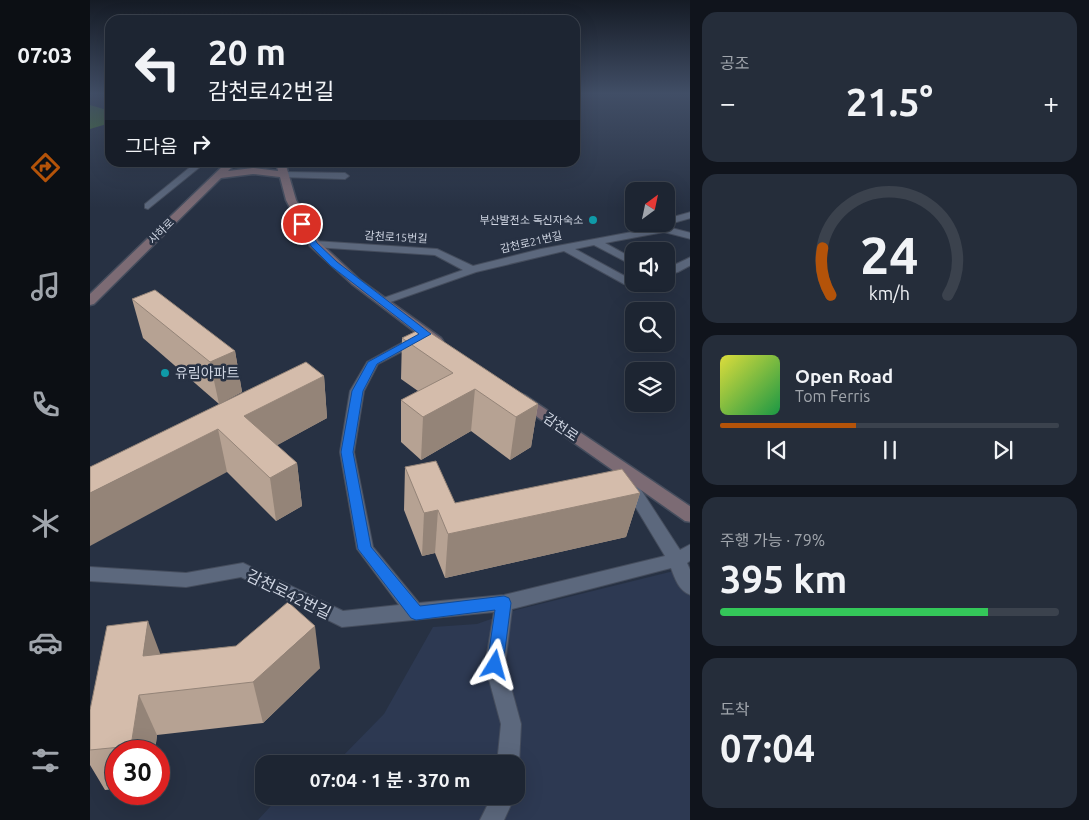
<!DOCTYPE html>
<html lang="ko">
<head>
<meta charset="utf-8">
<style>
  body { margin:0; font-family:Ubuntu,"Noto Sans KR",sans-serif; background:#252d3a; color:#f1f3f6; height:100vh; display:flex; flex-direction:column; font-size:19px; white-space:nowrap }
  * { box-sizing:border-box; margin:0 }
  p { font-size:16px; color:#a0a5ac }
  .icon { flex:none; width:28px; height:28px; fill:none; stroke:currentColor; stroke-width:2; stroke-linecap:round; stroke-linejoin:round }
  .map { position:relative; flex:1; overflow:hidden }
  .panel { display:flex; flex-direction:column; gap:12px; padding:12px; background:#10141c; width:399px }
  .panel>* { flex:none }
  .top-card { position:absolute; left:15px; top:15px; width:475px; height:152px; border-radius:15px; box-shadow:0 5px 20px #0002,0 0 0 1px #3b424d; background:#1d2532; color:#f1f3f6; overflow:hidden }
  .needle { width:32px; rotate:33deg }
  .tools { position:absolute; left:535px; top:182px; display:grid; gap:10px }
  .tools a { display:grid; place-items:center; width:50px; height:50px; border-radius:10px; background:#1d2532; box-shadow:0 5px 20px #0002,0 0 0 1px #3b424d; font-size:25px }
  .speed { position:absolute; left:15px; top:740px; display:flex; gap:10px; font-size:25px; font-weight:700; text-align:center }
  .speed>* { display:grid; place-content:center; width:65px; height:65px; border-radius:50%; background:#1d2532; box-shadow:0 5px 20px #0002,0 0 0 1px #3b424d; line-height:1 }
  .speed .limit { border:8px solid #d22; background:#fff; color:#111 }
  .pin { position:absolute; display:grid; place-items:center; width:42px; height:42px; color:#fff; margin:-21px; border:2px solid #fff; border-radius:50%; box-shadow:0 1px 5px #0007 }
  .me { position:absolute; width:55px; margin:-28px; rotate:8deg; stroke-linejoin:round; filter:drop-shadow(0 0 4px #0008) }
  .turn { display:flex; align-items:center; gap:18px; height:105px; padding:0 20px; font-size:22px }
  .turn .icon { width:65px; height:65px; stroke-width:2.5 }
  .turn b { display:block; font-size:35px; line-height:42px }
  .then { display:flex; align-items:center; height:48px; padding:0 20px; background:#0003; gap:10px; font-size:19px }
  .big { font-size:38px; font-weight:600; line-height:1.1 }
  .panel .widget { flex:1; display:flex; flex-direction:column; justify-content:center; gap:8px; min-width:0; padding:0 18px; border-radius:15px; background:#252d3a }
  .panel .dial { align-items:center; gap:0 }
  .dial svg { height:130px; overflow:visible; fill:none; stroke:#3b424d; stroke-width:7; stroke-linecap:round; text-anchor:middle }
  .dial text { fill:#f1f3f6; stroke:none }
  .song { display:flex; align-items:center; gap:15px }
  .cover { width:60px; height:60px; border-radius:8px; background:linear-gradient(135deg,hsl(60 70% 55%),hsl(140 70% 35%)) }
  .played { height:5px; border-radius:2px; background:linear-gradient(90deg,#b45309 40%,#3b424d 40%) }
  .keys { display:flex; justify-content:space-around; direction:ltr }
  .heat { display:flex; justify-content:space-between; align-items:center; font-size:28px; direction:ltr }
  .charge { height:8px; border-radius:4px; background:linear-gradient(90deg,#34c759 79%,#3b424d 0) }
  .trip { position:absolute; left:165px; top:755px; width:270px; height:50px; border-radius:15px; background:#1d2532; box-shadow:0 5px 20px #0002,0 0 0 1px #3b424d; font-weight:600; line-height:50px; text-align:center }
  main { display:flex; flex:1; min-height:0 }
  .tabs { display:flex; flex-direction:column; width:90px; justify-content:space-around; align-items:center; background:#0c0f14; color:#a0a5ac }
  .tabs .icon { width:35px; height:35px }
  .tabs .selected { color:#b45309 }
  .tabs b { font-size:22px; color:#f1f3f6 }
  .map>svg:first-child { display:block }
</style>
</head>
<body>
<main>
<nav class="tabs">
<b>07:03</b>
<svg class="icon selected" aria-label="directions" viewBox="0 0 24 24"><path d="M12 3l9 9-9 9-9-9zM9 14v-3h6M13 9l2 2-2 2"/></svg>
<svg class="icon" aria-label="music" viewBox="0 0 24 24"><path d="M9 18V5l10-2v13"/><circle cx="6" cy="18" r="3"/><circle cx="16" cy="16" r="3"/></svg>
<svg class="icon" aria-label="phone" viewBox="0 0 24 24"><path d="M5 4h4l2 5-3 2q2 4 5 5l2-3 5 2v4C11 20 4 13 5 4z"/></svg>
<svg class="icon" aria-label="climate" viewBox="0 0 24 24"><path d="M12 3v18M4 7l16 10M4 17L20 7"/></svg>
<svg class="icon" aria-label="car" viewBox="0 0 24 24"><path d="M5 17H2v-5l4-1 3-4h7l3 4 3 1v5h-3M9 17h6M6 11h13"/><circle cx="7" cy="17" r="2"/><circle cx="17" cy="17" r="2"/></svg>
<svg class="icon" aria-label="filters" viewBox="0 0 24 24"><path d="M4 7h16M4 17h16"/><circle cx="9" cy="7" r="2"/><circle cx="15" cy="17" r="2"/></svg>
</nav>
<div class="map">
<svg width="601" height="820" viewBox="0 0 601 820">
  <rect width="100%" height="100%" fill="#273143"/>
  <polygon fill="#2d3952" points="600,567 600,820 168,820 190,796 426,796 426,764 245,764 294,714 343,627 387,624 426,610"/>
  <polygon fill="#477b29" points="0,105 20,111 20,123 0,129"/>
  <g fill="none" stroke-linecap="round" stroke-linejoin="round">
    <g stroke="#454d5d" stroke-width="2">
      <g id="street">
        <polygon points="64,162 116,162 58,209 55,208 55,204 104,164 68,164"/>
        <polygon points="195,172 255,173 259,176 255,179 192,177 191,175"/>
        <polygon points="601,212 601,218 576,225 572,224 576,224 576,219"/>
        <polygon points="574,226 601,233 601,239 574,232 515,243 544,259 544,266 504,245 485,249 542,280 543,282 542,284 534,284 474,251 386,272 292,305 286,302 288,300 373,270 345,255 224,247 219,244 224,241 347,249 383,266 451,249"/>
        <polygon points="601,257 601,265 588,272 576,275 576,269"/>
        <path d="M328,334L334,338L332,341L288,364L274,391L264,452L283,547L329,603L414,595L575,556L531,483L534,479L539,477L544,479L590,550L601,544V560L597,563L601,572V595C589,591 585,579 581,568L422,609L415,665L431,724L429,764L426,771V764H407L411,724L395,665L404,612L252,627L151,577L96,587L0,581V567L96,573L153,563L253,611L309,605L267,549L250,452L260,391L277,362Z"/>
        <polygon points="402,796 425,796 414,820 390,820"/>
      </g>
    </g>
    <g stroke="#454d5d" stroke-width="3">
      <g id="secondary">
        <polygon points="137,162 147,162 138,171 163,168 188,171 186,162 195,162 206,200 229,242 270,280 351,338 353,341 351,344 341,344 262,284 220,246 196,200 190,177 163,174 131,178 4,304 0,305 0,294"/>
        <polygon points="431,394 436,396 601,507 601,522 595,521 426,402 424,399 426,396"/>
      </g>
    </g>
    <use href="#street" fill="#5c687d" fill-rule="evenodd"/>
    <use href="#secondary" fill="#7c6b74" fill-rule="evenodd"/>
  </g>
  <g fill="#b6a293">
    <polygon points="42,299 145,351 152,392 129,404 53,338"/>
    <polygon points="312,338 448,404 441,447 420,460 381,431 331,460 311,442 311,400 328,391 311,379"/>
    <polygon points="234,376 237,418 187,445 207,463 212,506 186,521 137,472 0,467"/>
    <polygon points="315,467 365,503 550,493 536,537 355,578 345,553 332,556 314,510"/>
    <polygon points="146,646 230,668 173,723 67,735 65,751 26,751 26,789 15,790 0,765 0,710 71,654"/>
  </g>
  <g fill="#948478">
    <polygon points="145,351 152,392 129,404 120,362"/>
    <polygon points="234,376 237,418 162,459 154,416"/>
    <polygon points="385,389 381,431 331,460 333,417"/>
    <polygon points="448,404 441,447 420,460 426,417"/>
    <polygon points="128,429 137,472 0,546 0,493"/>
    <polygon points="207,463 212,506 186,521 180,478"/>
    <polygon points="550,493 536,537 355,578 358,534"/>
    <polygon points="348,510 345,553 332,556 334,513"/>
    <polygon points="58,621 74,664 53,656"/>
    <polygon points="225,626 230,668 173,723 163,682"/>
    <polygon points="49,695 67,735 65,751 44,751 41,746"/>
  </g>
  <g fill="#d4bcab" stroke="#948478">
    <polygon points="65,290 145,351 120,362 42,299"/>
    <polygon points="333,328 448,404 426,417 385,389 333,417 311,400 363,373 312,338"/>
    <polygon points="216,362 234,376 154,416 207,463 180,478 128,429 0,493 0,467"/>
    <polygon points="346,461 365,503 532,469 550,493 358,534 348,510 334,513 315,467"/>
    <polygon points="198,602 225,626 163,682 49,695 41,746 0,750 0,710 17,626 58,621 53,656 146,646"/>
  </g>
  <linearGradient id="sky" x2="0" y2="1"><stop stop-color="#151b25"/><stop offset="0.45" stop-color="#414e66"/><stop offset="1" stop-color="#414e66" stop-opacity="0"/></linearGradient>
  <rect width="601" height="208" fill="url(#sky)"/>
  <polygon fill="#1a73e8" stroke="#114b97" points="209,222 215,222 227,243 247,262 341,334 287,364 273,391 263,452 281,547 330,606 414,596 419,598 421,603 413,665 411,671 405,673 399,671 397,665 405,610 326,620 321,618 268,549 251,452 262,391 278,362 329,334 241,266 221,246 208,224"/>
  <g fill="#0f9aa8" stroke="#273143" stroke-width="2">
    <circle cx="503" cy="220" r="5"/>
    <circle cx="75" cy="373" r="5"/>
  </g>
  <g text-anchor="middle" stroke-width="5" stroke-linejoin="round" paint-order="stroke">
    <g font-size="11" fill="#cfd5e2" stroke="#273143" text-anchor="end">
      <text x="493" y="224">부산발전소 독신자숙소</text>
    </g>
    <g font-size="11" fill="#cfd5e2" stroke="#273143">
      <text transform="translate(71 231) rotate(-45)" y="4">사하로</text>
      <text transform="translate(306 237) rotate(3)" y="4">감천로15번길</text>
      <text transform="translate(441 242) rotate(-13)" y="4">감천로21번길</text>
    </g>
    <g font-size="14" fill="#cfd5e2" stroke="#273143" text-anchor="start">
      <text x="85" y="378">유림아파트</text>
    </g>
    <g font-size="14" fill="#cfd5e2" stroke="#273143">
      <text transform="translate(471 427) rotate(34)" y="5">감천로</text>
    </g>
    <g font-size="16" fill="#cfd5e2" stroke="#273143">
      <text transform="translate(199 594) rotate(26)" y="6">감천로42번길</text>
    </g>
  </g>
</svg>
<div class="tools">
<a><svg class="needle" viewBox="-14 -14 28 28"><path d="M0-13l5 13h-10z" fill="#e53935"/><path d="M0 13l5-13h-10z" fill="#a0a5ac"/></svg></a>
<a><svg class="icon" aria-label="sound" viewBox="0 0 24 24"><path d="M4 9h4l5-4v14l-5-4H4zM17 9q2 3 0 6"/></svg></a>
<a><svg class="icon" aria-label="search" viewBox="0 0 24 24"><circle cx="10" cy="10" r="6"/><path d="M15 15l6 6"/></svg></a>
<a><svg class="icon" aria-label="layers" viewBox="0 0 24 24"><path d="M12 4l9 5-9 5-9-5zM3 14l9 5 9-5"/></svg></a>
</div>
<div class="speed"><div class="limit">30</div></div>
<div class="pin" style="left:212px;top:224px;background:#d93025"><svg class="icon" aria-label="arrive" viewBox="0 0 24 24"><path d="M6 21V4h12l-3 4 3 4H6"/></svg></div>
<svg class="me" style="left:405px;top:665px" viewBox="-20 -20 40 40"><path d="M0-17L14 15 0 8-14 15z" fill="#1a73e8" stroke="#fff" stroke-width="4"/></svg>
<div class="trip">07:04 · 1 분 · 370 m</div>
<div class="top-card">
<div class="turn"><svg class="icon" aria-label="left" viewBox="0 0 24 24"><path d="M17 20v-9H6M10 6l-5 5 5 5"/></svg><div><b>20 m</b>감천로42번길</div></div>
<div class="then">그다음<svg class="icon" aria-label="right" viewBox="0 0 24 24"><path d="M7 20v-9h11M14 6l5 5-5 5"/></svg></div>
</div>
</div>
<section class="panel">
<div class="widget"><p>공조</p>
<div class="heat"><a>−</a><b class="big">21.5°</b><a>+</a></div>
</div>
<div class="widget dial"><svg viewBox="0 0 100 80">
<path d="M14 69A42 42 0 1 1 86 69"/>
<path d="M14 69A42 42 0 0 1 9 40" stroke="#b45309"/>
<text x="50" y="56" font-size="32" font-weight="700">24</text>
<text x="50" y="72" font-size="11">km/h</text>
</svg></div>
<div class="widget">
<div class="song"><i class="cover"></i><div><b>Open Road</b><p>Tom Ferris</p></div></div>
<div class="played"></div>
<div class="keys"><svg class="icon" aria-label="previous" viewBox="0 0 24 24"><path d="M18 5L8 12l10 7zM5 5v14"/></svg><svg class="icon" aria-label="pause" viewBox="0 0 24 24"><path d="M8 5v14M16 5v14"/></svg><svg class="icon" aria-label="next" viewBox="0 0 24 24"><path d="M6 5l10 7-10 7zM19 5v14"/></svg></div>
</div>
<div class="widget"><p>주행 가능 · 79%</p><b class="big">395 km</b><div class="charge"></div></div>
<div class="widget"><p>도착</p><b class="big">07:04</b></div>
</section>
</main>
</body>
</html>
